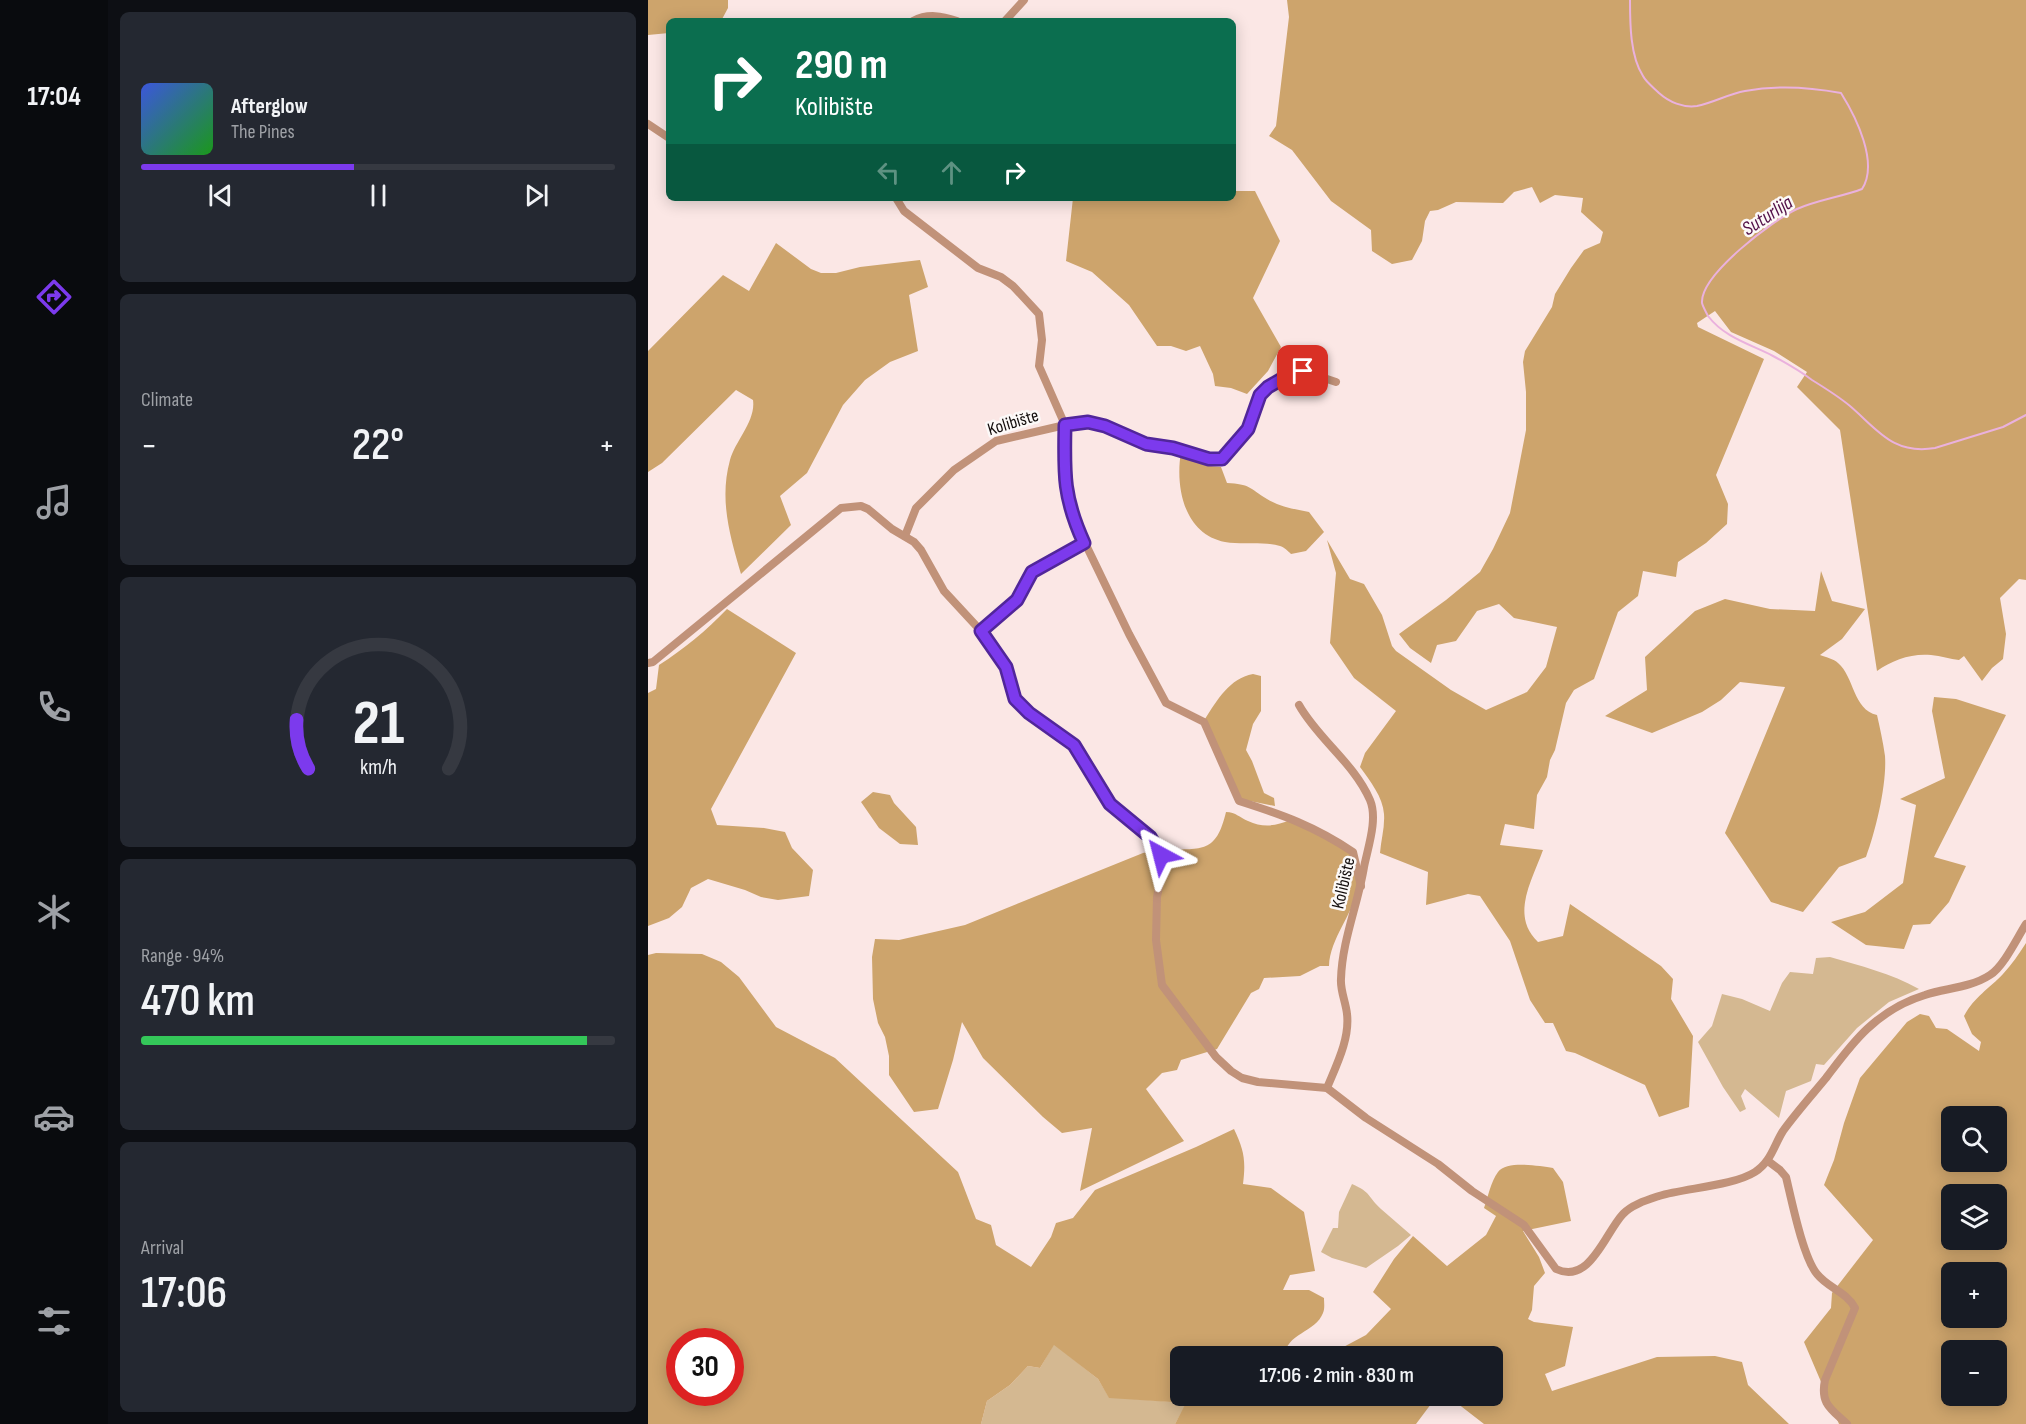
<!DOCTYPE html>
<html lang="en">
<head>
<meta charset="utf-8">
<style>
  body { margin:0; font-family:"Sofia Sans Condensed",sans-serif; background:#242831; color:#f1f3f6; height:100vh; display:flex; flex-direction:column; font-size:22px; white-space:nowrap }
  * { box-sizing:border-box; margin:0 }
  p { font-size:20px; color:#9ea1a6 }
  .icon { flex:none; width:33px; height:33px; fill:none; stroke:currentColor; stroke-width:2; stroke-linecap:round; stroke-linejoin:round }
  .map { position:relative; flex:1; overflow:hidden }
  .side { display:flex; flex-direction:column; gap:12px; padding:12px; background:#0d0f14; width:540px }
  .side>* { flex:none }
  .top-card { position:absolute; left:18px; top:18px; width:570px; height:183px; border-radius:9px; box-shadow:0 3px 15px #0003; background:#0b6e4f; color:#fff; overflow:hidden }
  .fabs { position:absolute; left:1293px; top:1106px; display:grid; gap:12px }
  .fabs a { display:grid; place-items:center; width:66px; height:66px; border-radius:9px; background:#171b24; box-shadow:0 3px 15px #0003; font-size:30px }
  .speed { position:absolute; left:18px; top:1328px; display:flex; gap:12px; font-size:30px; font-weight:700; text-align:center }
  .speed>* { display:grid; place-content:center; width:78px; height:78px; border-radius:50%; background:#171b24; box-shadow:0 3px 15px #0003; line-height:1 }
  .speed .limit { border:9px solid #d22; background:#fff; color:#111 }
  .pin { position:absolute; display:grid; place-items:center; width:51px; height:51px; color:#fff; margin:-26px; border-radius:12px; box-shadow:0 3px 9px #0006 }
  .me { position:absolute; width:66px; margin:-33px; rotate:322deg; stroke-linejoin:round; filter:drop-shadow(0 0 4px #0008) }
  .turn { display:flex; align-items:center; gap:21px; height:126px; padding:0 30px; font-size:27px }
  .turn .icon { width:78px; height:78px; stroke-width:2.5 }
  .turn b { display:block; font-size:42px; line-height:51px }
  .lanes { display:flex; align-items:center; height:57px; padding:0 30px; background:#0003; justify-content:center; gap:30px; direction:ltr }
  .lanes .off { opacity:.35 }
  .big { font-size:45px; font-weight:600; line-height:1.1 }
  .side .card { flex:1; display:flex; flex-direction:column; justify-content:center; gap:9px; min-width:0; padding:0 21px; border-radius:9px; background:#242831 }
  .side .dial { align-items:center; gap:0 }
  .dial svg { height:156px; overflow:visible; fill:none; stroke:#363941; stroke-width:7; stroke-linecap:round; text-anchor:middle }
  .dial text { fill:#f1f3f6; stroke:none }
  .song { display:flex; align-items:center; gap:18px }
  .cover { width:72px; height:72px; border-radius:9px; background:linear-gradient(135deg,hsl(230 70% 55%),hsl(120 70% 35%)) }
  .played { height:6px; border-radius:3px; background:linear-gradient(90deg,#7c3aed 45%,#363941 45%) }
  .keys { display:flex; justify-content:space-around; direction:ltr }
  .heat { display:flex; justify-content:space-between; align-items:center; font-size:33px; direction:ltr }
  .charge { height:9px; border-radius:4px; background:linear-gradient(90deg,#34c759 94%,#363941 0) }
  .trip { position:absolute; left:522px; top:1346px; width:333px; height:60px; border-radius:9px; background:#171b24; box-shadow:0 3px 15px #0003; font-weight:600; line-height:60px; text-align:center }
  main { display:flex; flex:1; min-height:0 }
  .tabs { display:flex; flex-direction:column; width:108px; justify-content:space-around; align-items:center; background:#090b0e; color:#9ea1a6 }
  .tabs .icon { width:42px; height:42px }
  .tabs .current { color:#7c3aed }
  .tabs b { font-size:27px; color:#f1f3f6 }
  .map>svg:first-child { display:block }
</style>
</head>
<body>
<main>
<nav class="tabs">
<b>17:04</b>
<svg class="icon current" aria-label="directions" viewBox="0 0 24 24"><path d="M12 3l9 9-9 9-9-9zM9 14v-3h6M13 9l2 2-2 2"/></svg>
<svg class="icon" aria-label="music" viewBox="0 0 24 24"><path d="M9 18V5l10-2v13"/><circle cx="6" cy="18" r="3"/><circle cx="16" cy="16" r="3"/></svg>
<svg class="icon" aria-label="phone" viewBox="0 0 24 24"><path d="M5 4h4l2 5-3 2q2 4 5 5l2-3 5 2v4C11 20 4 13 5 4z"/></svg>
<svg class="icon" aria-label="climate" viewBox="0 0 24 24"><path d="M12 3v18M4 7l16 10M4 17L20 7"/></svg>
<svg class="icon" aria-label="car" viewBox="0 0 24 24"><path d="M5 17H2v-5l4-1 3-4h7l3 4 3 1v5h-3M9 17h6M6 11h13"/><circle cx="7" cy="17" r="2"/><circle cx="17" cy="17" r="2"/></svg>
<svg class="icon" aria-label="filters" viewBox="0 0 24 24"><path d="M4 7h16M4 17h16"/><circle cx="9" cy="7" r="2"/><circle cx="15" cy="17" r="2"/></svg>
</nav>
<section class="side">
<div class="card">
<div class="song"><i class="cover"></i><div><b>Afterglow</b><p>The Pines</p></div></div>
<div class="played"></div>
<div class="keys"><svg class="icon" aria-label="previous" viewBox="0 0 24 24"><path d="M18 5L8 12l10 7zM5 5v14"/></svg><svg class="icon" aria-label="pause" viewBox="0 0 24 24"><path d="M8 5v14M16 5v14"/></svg><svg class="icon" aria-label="next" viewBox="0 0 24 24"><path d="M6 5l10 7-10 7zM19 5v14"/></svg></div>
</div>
<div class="card"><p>Climate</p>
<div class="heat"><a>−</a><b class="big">22°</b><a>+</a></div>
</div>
<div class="card dial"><svg viewBox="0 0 100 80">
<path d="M14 69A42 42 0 1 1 86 69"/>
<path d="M14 69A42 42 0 0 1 8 44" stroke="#7c3aed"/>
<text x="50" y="56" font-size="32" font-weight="700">21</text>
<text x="50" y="72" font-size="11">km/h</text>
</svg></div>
<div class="card"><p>Range · 94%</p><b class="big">470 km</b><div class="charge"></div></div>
<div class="card"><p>Arrival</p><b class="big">17:06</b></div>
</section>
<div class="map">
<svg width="1378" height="1424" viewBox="0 0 1378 1424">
  <rect width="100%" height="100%" fill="#fbe7e5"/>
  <g fill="#d4b891">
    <path d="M1182,957C1212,966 1243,973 1271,989L1241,1002L1209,1028L1176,1065L1168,1064L1163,1081L1138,1091L1131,1118L1097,1089L1093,1096L1098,1109L1092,1112L1075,1087L1050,1042L1064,1026L1074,994L1094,999L1122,1011L1134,983L1142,972L1165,974L1168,958Z"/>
    <path d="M704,1184C723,1192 720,1197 733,1209C743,1218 753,1226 763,1235L750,1246L718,1268L684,1258L673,1252L685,1228H690L691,1212Z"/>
    <polygon points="406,1344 450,1379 461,1397 539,1403 527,1424 333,1424 339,1401 362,1385 380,1366 392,1368"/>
  </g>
  <g fill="#cda46c" fill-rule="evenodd">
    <polygon points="0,0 80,0 80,8 73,21 21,21 21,33 0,35"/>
    <path d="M639,0H1378V580L1371,579L1352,598L1358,634L1355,659L1344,668L1334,681L1316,656L1311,660C1302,659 1293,656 1283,655C1264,653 1244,660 1229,671L1192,430L1149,387L1159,372L1126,351L1083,332L1067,311L1049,323L1050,327L1116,359L1068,475L1080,504L1079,524L1058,543L1030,562L1028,577L995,571L990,596L970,612L946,679L926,690L918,703L907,750L902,760L899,777L889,795L886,829L857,824L852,845L895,850C884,881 862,915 890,942L915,936L922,904L1013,966L1025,979L1023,999L1045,1036L1041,1107L1011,1117L997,1085L927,1053L918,1051L905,1023H897L882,1000L862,941L832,896L820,894L778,905L780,872L732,853C733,840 737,827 736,814C735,797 722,781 712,767L717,753L748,711L706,678L682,643L688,573L679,540L702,579L716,584L734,615L744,646L748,651L803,690L838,710L879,692L898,667L909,627L866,618L851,604L829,611L808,641L789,645L783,663L762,648L751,634L798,600L832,572L845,549L862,513L878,430V392L875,362L877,351L904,307L907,294L923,268L936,250L952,243L955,232L933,212L935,198L907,195L892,203L884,187L866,192L855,203L808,202L790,210L782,211L777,221L774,241L764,260L744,264L724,251L723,230L683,201L644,150L621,136L628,126L641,17Z"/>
    <polygon points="585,191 607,191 632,241 605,298 633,347 620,371 599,394 583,388 567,386 565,374 552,346 538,351 523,346 509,346 481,305 444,272 418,261 425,198 585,198"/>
    <path d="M128,243L163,269L173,273H188L212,267L272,260L280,287L261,295L270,351L242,362L217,380L195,405L159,473L132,496L143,525L93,574C82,536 71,500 82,460C87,441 108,421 105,400L88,390L14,463L0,472V351L75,275L101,291Z"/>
    <path d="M533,452L555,458L563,466L573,467L579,483C602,484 601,488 619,499C632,507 646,509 661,512L676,532L658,551L643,554C640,551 636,547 632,546C615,541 594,545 577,542C536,534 527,487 533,452Z"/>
    <path d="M1173,571L1184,601L1217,609L1194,639L1172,655C1177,657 1186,659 1190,663C1206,676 1205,710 1229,715C1232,728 1235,742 1237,756C1239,784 1228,830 1218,857L1191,867L1155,912L1123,902L1077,833L1137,687L1092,682L1073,700L1054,712L1004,733L957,716L999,690L997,657L1047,611L1077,599L1122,609L1167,611Z"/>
    <path d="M79,609L148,653L63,809L69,825L116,828L137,832L144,848L165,870L161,896L130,900L113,897L97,890L60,879L43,888L34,907L21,918L0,926V693L8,689L11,665C36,649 58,631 79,609Z"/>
    <path d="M605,674L613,676V711L605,724L598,750L604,761L616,793L626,798L627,806L592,799L557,719C570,699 581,679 605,674Z"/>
    <polygon points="1286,697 1308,699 1358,715 1286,857 1318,866 1301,902 1282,924 1265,925 1256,949 1218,945 1183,922 1217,912 1255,883 1268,805 1252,799 1297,778 1284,711"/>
    <polygon points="225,792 242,795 246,803 268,827 270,845 252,844 231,828 213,802"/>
    <path d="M578,812C588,812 592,818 600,821C615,828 628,826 642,820L706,850C707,861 711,876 710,887C705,915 682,938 681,966H672L652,976L616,978L611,989L603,993L569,1049L533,1060L529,1070L514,1073L498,1089L536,1141L432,1191L444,1128L414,1133L395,1117L335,1058L314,1022L305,1060L290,1109L266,1112L241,1075V1056L237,1037L230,1023L225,999L224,957L227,939L251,940L317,925L495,853C503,852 511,850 519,850C554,848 568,854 578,812Z"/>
    <path d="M1378,943V1424H1191L1156,1342L1183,1308L1184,1293L1225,1240L1176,1185L1186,1160L1196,1123L1212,1078L1259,1022L1272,1014L1281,1016L1288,1028L1299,1029L1331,1051L1333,1042L1324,1034L1316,1016C1327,996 1341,989 1355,974C1364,964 1371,954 1378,943ZM1304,1116H1348V1161H1304ZM1304,1194H1348V1239H1304ZM1304,1272H1348V1317H1304ZM1304,1350H1348V1395H1304Z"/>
    <path d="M8,953L54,954L73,962L91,977L128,1027L187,1058L310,1172L328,1219L343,1225L348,1245L383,1267L403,1237L408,1223L425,1218L447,1190L548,1147L586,1129C596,1150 598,1160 595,1184L623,1188L656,1212L667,1271L642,1275L635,1290H661L676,1298C676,1302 677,1309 675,1313C668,1332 637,1334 637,1356H532V1395H844V1356H684L688,1351L718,1335L743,1309L725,1292L746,1259L765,1236L799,1266L838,1235L848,1216L836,1208C840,1197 843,1181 850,1172C859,1160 891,1166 905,1168L915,1182L923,1221L875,1231L891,1257L897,1273L886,1286L884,1310L880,1319L886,1322L925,1327L917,1366L897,1374L904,1391L1009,1357L1067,1356L1094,1362L1100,1385L1141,1424H836L805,1400L794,1396L786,1400L768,1424H527L538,1403L461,1398L450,1379L406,1345L392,1368L380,1366L362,1385L339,1401L333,1424H0V955ZM32,1341H82V1392H32Z"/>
  </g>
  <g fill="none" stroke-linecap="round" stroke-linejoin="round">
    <path stroke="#eab1dd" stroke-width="2" d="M982,0C982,23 982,56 995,76C998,82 1006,88 1011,93C1021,102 1035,108 1049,106C1065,103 1080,94 1097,91C1129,85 1161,87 1193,93C1208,117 1231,163 1214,189C1193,197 1169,200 1149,209C1125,220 1052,275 1054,303C1055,307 1058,312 1060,316C1077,338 1102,344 1125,356C1138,363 1152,371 1164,380C1177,388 1190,396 1202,406C1230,430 1245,455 1287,448L1355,427L1378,415"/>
    <g stroke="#c19279" stroke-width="8">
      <path d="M265,21C280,13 294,16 309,21"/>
      <polyline points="357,21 376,0"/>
      <polyline points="0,124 21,138"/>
      <path d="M248,198L256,211L330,268L353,277L365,286L391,314L394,340L391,366L417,425L416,474L424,516L481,634L518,703L556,722L591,801C635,815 666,826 705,852L713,886"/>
      <polyline points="257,536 268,508 306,470 348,441 417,425 440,422 457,426 498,444 525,448 561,459 574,459 600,429 612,395 620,387 646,372 655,371 688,382"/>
      <polyline points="333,631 369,600 384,572 436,543"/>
      <path d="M0,663L5,662L193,508L213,506L220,509L244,529L266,542L273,550L296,591L333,631L358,667L367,699L381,713L426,745L462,804L503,837L516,860L509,897L508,940L514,985L568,1057L583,1071L594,1078L610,1082L679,1088L718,1118L790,1164L824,1191L876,1225L908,1269C942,1285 957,1233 975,1214C983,1205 999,1200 1011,1196C1037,1188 1085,1186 1107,1172C1123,1162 1126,1145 1135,1131C1148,1113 1164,1095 1178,1078C1191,1061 1203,1044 1219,1029C1235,1014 1254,1002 1277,995C1298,988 1322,988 1342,975C1356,966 1369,938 1378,924"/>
      <path d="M651,705C670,739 706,763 722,800C730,819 720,847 716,867C710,904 694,941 693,979C692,990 698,1003 699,1014C702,1039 688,1066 679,1088"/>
      <path d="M1120,1161L1132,1170L1138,1177C1144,1202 1155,1257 1169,1274C1180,1288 1199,1292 1207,1308L1177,1380C1172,1404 1183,1409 1199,1424"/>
    </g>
  </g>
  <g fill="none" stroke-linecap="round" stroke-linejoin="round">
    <g stroke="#51269a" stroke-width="15">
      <path id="route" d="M513,855L502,837L462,804L426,745L381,713L367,699L358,667L333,631L369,600L384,572L436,543C415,497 416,474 417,425L440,422L457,426L498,444L525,448L561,459H574L600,429L612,395L620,387L646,372L655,371"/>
    </g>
    <use href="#route" stroke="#7c3aed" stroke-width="10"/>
  </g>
  <g text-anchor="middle" stroke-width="5" stroke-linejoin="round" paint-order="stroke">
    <g font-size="18" fill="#120c0b" stroke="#fcf9f8">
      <text transform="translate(365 422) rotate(-17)" y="6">Kolibište</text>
      <text transform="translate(695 883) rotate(-77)" y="6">Kolibište</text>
    </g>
    <g font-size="20" font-style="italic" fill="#521048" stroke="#fcf9f8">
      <text transform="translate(1119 215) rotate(-33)" y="7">Suturlija</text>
    </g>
  </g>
</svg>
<div class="fabs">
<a><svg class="icon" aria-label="search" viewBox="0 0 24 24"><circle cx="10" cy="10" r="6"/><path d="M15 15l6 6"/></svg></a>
<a><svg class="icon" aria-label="layers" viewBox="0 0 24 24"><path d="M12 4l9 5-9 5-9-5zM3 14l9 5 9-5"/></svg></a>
<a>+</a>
<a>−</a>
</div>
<div class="speed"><div class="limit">30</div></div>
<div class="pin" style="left:655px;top:371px;background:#d93025"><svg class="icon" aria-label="arrive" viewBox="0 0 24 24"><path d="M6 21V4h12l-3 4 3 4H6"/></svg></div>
<svg class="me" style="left:513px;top:855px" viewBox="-20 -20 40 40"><path d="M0-17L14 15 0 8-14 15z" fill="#7c3aed" stroke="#fff" stroke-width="4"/></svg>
<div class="trip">17:06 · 2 min · 830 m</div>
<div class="top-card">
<div class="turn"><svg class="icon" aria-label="right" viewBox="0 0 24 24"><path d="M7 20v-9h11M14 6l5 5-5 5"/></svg><div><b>290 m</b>Kolibište</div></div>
<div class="lanes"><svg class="icon off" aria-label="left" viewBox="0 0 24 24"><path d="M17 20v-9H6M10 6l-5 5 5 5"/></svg><svg class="icon off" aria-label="ahead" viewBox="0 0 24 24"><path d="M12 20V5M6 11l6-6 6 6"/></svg><svg class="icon" aria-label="right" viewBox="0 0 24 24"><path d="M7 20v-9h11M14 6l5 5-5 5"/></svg></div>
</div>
</div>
</main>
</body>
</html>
